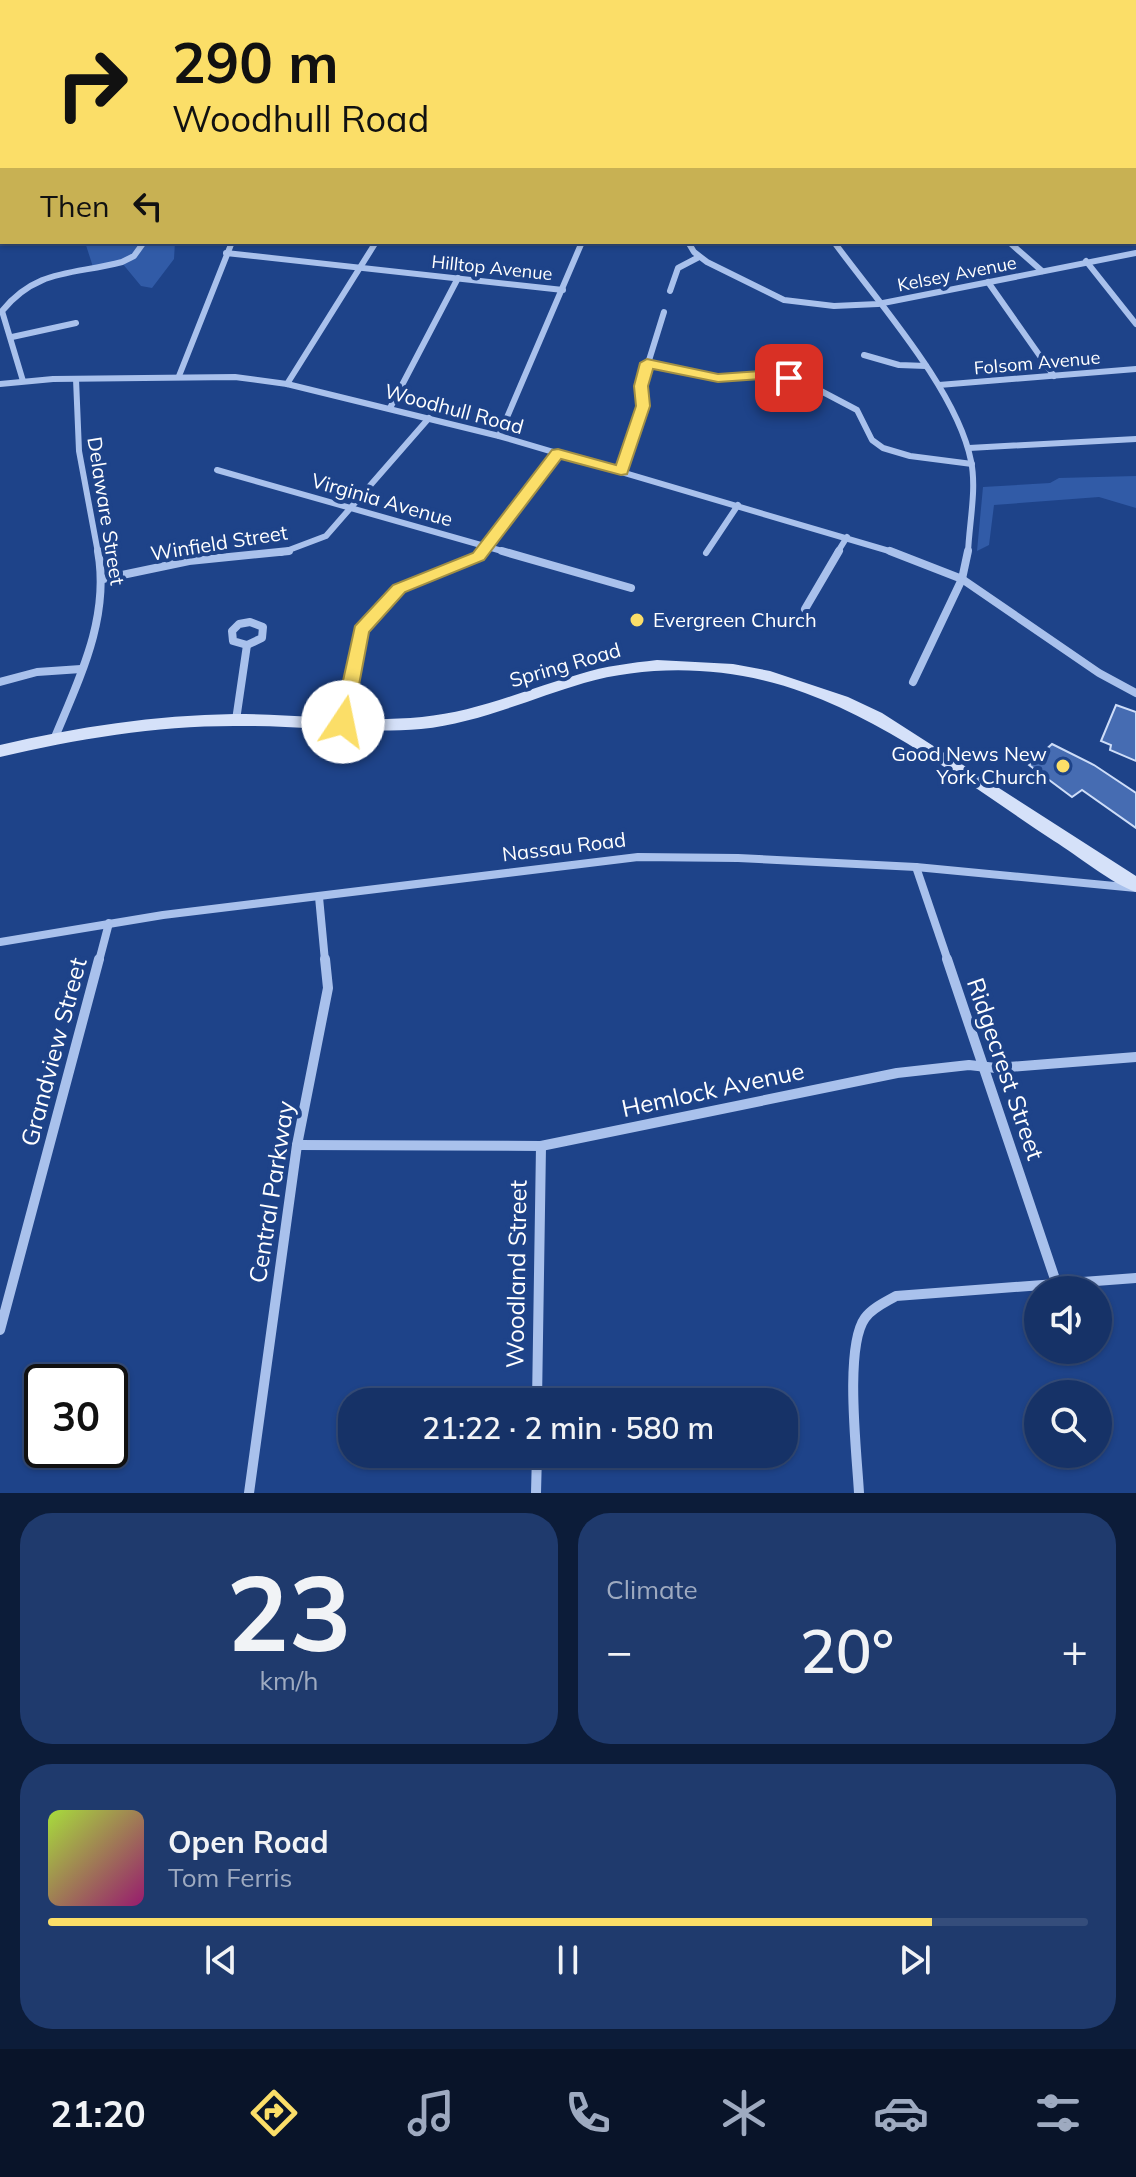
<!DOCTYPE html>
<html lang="en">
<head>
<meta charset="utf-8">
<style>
  body { margin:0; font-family:Mulish,sans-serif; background:#1f3a6d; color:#f1f3f6; height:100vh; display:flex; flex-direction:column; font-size:30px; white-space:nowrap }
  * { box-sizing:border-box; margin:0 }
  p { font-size:26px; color:#9eaac0 }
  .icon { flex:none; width:44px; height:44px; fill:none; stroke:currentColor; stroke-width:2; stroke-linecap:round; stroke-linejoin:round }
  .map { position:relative; height:1493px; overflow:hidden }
  .sheet { display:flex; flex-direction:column; gap:20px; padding:20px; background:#0c1c39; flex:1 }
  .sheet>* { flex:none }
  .hud { position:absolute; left:0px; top:0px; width:1136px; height:244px; box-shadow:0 2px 6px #0004,0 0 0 2px #354d7b; background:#fbde68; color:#111; overflow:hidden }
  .fabs { position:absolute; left:1024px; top:1276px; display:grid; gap:16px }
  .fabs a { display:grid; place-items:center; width:88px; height:88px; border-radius:50%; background:#163267; box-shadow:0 2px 6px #0004,0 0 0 2px #354d7b; font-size:40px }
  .speed { position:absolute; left:24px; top:1364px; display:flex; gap:16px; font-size:40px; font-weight:700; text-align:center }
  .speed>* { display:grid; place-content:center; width:104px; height:104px; border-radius:50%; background:#163267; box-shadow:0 2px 6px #0004,0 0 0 2px #354d7b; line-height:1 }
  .speed .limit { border:4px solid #111; border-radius:12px; background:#fff; color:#111 }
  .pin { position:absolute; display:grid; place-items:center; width:68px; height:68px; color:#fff; margin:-34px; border-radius:16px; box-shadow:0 4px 12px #0006 }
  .me { position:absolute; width:88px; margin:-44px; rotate:11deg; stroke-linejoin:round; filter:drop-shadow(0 0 6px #0008) }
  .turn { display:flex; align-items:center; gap:28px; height:168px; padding:0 40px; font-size:36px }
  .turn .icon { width:104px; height:104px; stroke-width:2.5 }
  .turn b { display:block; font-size:56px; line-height:68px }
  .then { display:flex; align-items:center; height:76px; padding:0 40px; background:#0003; gap:16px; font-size:30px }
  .big { font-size:60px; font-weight:600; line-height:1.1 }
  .sheet .card { flex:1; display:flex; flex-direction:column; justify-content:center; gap:12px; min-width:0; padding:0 28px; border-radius:32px; background:#1f3a6d }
  .sheet .dial { align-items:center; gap:0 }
  .dial b { font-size:104px; line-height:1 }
  .song { display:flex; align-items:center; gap:24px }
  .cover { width:96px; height:96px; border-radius:12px; background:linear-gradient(135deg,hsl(80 70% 55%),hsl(320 70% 35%)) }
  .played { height:8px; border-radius:4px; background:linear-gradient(90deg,#fbde68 85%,#354d7b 85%) }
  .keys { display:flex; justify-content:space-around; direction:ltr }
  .heat { display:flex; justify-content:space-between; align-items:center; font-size:44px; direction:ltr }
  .sheet .tiles { flex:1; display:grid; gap:20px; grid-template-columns:1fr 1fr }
  .card:last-child { grid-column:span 2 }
  .trip { position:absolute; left:338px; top:1388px; width:460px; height:80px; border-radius:32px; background:#163267; box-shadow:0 2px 6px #0004,0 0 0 2px #354d7b; font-weight:600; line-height:80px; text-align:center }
  .tab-bar { display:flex; height:128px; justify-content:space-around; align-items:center; background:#091429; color:#9eaac0 }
  .tab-bar .icon { width:56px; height:56px }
  .tab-bar .current { color:#fbde68 }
  .tab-bar b { font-size:36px; color:#f1f3f6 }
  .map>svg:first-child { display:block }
</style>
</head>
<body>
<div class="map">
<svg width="1136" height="1493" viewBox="0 0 1136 1493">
  <rect width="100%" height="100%" fill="#1e4389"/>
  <g fill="#315ba7">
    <polygon points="85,242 175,242 174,259 152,288 141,286 122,263 93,267"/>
    <polygon points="1136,476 1136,508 1099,497 994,505 989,545 977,551 983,487 1050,483 1059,478"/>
  </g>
  <g fill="#466cb2" stroke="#ceddf8" stroke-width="2">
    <polygon points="1116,705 1136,712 1136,761 1110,750 1111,745 1101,741"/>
    <polygon points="1052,744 1094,765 1136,793 1136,828 1082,790 1072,797 1029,765"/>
  </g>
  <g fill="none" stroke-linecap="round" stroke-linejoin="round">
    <g stroke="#a9c1ec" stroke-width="5">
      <polyline points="756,0 760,2"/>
      <polyline points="128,2 131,0"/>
    </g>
    <g stroke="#a9c1ec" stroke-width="6">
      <polyline points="688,242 694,252 707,262 784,300 834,306 878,304 1136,253"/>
      <path d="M834,242C877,301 957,390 971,461C977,489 969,524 968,553"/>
      <polyline points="1009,242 1042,271"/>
      <polyline points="226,253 563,290"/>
      <polyline points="1086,261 1136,324"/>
      <polyline points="988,282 1054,376"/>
      <polyline points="670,291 678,268 699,257"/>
      <polyline points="12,337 76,323"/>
      <polyline points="864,355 899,365 926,366"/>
      <polyline points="647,363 718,378 775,375 802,381 857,410 872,440 883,448 910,456 972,464"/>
      <polyline points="179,376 232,242"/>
      <polyline points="76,379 79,451 98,553"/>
      <path d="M23,381L2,311C37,268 74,275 122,262L134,256L144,242"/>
      <polyline points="0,384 53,379 235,377 287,384 499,436 896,553"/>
      <polyline points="287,384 376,242"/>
      <polyline points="939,385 1136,369"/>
      <polyline points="390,408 458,278"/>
      <polyline points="499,436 582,242"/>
      <polyline points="969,448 1136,439"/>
      <polyline points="217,470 509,553"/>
      <polyline points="621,471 643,406 641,386 664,312"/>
      <polyline points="281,553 326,536 429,418"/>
      <polyline points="482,553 558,453"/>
      <polyline points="706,553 738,505"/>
      <polyline points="837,553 847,537"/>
    </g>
    <g stroke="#a9c1ec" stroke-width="8">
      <polyline points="502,551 631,588"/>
      <polyline points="890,551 962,579 1099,673 1136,693"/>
      <polyline points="103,579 189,561 289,551"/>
      <polyline points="805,609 839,551"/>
      <polygon points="250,622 263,627 262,638 247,645 233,641 232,631 239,624"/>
      <polyline points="0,682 37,672 81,669"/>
      <polyline points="913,682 962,579 968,551"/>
      <polyline points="236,720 247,645"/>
      <polyline points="343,722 361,630 399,588 479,557 483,551"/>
      <path d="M55,737C80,677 110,617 98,551"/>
      <polyline points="916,867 948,961"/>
      <polyline points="319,897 325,961"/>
      <polyline points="0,942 163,915 638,857 738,858 916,867 1136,888"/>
      <polyline points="99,961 109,923"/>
    </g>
    <g stroke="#a9c1ec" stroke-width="10">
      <polyline points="947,959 1057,1285"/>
      <polyline points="297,1145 541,1146 897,1073 969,1065 996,1068 1136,1057"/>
      <polyline points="0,1330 99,959"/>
      <polyline points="537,1402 541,1146"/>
      <polyline points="249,1493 297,1145 328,988 325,959"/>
      <polyline points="536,1493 537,1454"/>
      <path d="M859,1493C857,1455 844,1347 865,1318C872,1308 886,1302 896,1296L1136,1278"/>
    </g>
    <g fill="#d5e1f9" fill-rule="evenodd">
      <polygon points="707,0 726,0 706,2"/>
      <polygon points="2,121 2,127 0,128 0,122"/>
      <path d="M657,660L733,664L770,671L848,697L882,713L1136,876V892C1112,884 1077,855 1054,841C975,789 893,725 805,693C736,667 655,663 584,683C530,699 478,723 421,729C359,734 296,725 234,726C155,726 77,739 0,757V745C77,727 155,715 234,714C297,714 360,723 422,717C477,712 527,689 580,674C605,666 631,663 657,660Z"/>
    </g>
  </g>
  <polygon fill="#fbde68" stroke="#a39044" stroke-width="2" points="647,359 718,374 761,371 789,373 796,378 789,382 761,379 718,382 653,369 648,386 650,406 627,474 621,475 561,459 484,560 405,592 369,632 352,722 349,727 336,727 334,722 355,626 393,585 473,553 552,450 558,449 616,465 636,406 634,386 640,363"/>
  <g fill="#fbde68" stroke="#1e4389" stroke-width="3">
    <circle cx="637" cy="620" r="8"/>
    <circle cx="1063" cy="766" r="8"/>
  </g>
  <g text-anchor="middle" stroke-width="8" stroke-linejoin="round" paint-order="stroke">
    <g font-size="18" fill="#fff" stroke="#1e4389">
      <text transform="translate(492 268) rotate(6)" y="6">Hilltop Avenue</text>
      <text transform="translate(957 274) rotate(-11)" y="6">Kelsey Avenue</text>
      <text transform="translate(1037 363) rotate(-5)" y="6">Folsom Avenue</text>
    </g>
    <g font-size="20" fill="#fff" stroke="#1e4389">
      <text transform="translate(454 409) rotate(15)" y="7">Woodhull Road</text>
      <text transform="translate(382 500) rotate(16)" y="7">Virginia Avenue</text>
      <text transform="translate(106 511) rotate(81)" y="7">Delaware Street</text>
      <text transform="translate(219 543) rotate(-9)" y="7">Winfield Street</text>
      <text transform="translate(565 665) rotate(-16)" y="7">Spring Road</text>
      <text transform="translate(564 847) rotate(-7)" y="7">Nassau Road</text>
    </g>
    <g font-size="20" fill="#fff" stroke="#1e4389" text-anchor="start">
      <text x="653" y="627">Evergreen Church</text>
      <text x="1047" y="761" text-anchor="end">Good News New<tspan x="1047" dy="23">York Church</tspan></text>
    </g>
    <g font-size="24" fill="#fff" stroke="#1e4389">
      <text transform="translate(54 1052) rotate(-75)" y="8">Grandview Street</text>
      <text transform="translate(1005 1069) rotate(71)" y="8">Ridgecrest Street</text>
      <text transform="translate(713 1090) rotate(-12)" y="8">Hemlock Avenue</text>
      <text transform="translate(272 1192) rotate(-81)" y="8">Central Parkway</text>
      <text transform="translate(517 1274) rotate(-89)" y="8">Woodland Street</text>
    </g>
  </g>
</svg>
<div class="fabs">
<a><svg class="icon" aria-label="sound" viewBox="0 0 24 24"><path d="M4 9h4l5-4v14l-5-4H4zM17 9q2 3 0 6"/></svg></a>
<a><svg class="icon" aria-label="search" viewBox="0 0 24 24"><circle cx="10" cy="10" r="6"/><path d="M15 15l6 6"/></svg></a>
</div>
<div class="speed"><div class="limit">30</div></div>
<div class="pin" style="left:789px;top:378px;background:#d93025"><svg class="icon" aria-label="arrive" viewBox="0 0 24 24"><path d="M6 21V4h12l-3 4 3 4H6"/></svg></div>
<svg class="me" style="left:343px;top:722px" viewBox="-20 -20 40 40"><circle r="19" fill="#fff"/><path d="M0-13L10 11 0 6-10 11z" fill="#fbde68"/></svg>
<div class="trip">21:22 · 2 min · 580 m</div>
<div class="hud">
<div class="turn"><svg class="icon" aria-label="right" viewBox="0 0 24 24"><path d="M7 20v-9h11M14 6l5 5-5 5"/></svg><div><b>290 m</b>Woodhull Road</div></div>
<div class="then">Then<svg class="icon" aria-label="left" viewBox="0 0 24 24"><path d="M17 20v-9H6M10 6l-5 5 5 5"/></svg></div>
</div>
</div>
<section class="sheet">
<div class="tiles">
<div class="card dial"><b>23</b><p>km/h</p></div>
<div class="card"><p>Climate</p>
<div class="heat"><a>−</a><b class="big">20°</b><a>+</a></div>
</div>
<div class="card">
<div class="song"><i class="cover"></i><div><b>Open Road</b><p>Tom Ferris</p></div></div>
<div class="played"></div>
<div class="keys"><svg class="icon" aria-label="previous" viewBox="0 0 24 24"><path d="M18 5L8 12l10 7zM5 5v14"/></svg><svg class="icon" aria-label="pause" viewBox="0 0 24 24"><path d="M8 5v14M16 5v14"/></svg><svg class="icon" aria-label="next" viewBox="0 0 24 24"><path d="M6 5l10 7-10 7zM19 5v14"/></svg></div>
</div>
</div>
</section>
<nav class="tab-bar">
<b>21:20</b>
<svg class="icon current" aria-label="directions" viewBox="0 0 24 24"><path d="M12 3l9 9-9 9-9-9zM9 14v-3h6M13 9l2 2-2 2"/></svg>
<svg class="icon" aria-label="music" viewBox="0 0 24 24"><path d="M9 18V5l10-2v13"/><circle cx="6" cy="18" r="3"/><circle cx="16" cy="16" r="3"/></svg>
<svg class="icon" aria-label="phone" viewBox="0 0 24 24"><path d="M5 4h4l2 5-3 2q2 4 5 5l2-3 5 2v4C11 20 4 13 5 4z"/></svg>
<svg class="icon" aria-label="climate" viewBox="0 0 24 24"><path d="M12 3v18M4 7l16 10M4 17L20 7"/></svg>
<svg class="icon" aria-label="car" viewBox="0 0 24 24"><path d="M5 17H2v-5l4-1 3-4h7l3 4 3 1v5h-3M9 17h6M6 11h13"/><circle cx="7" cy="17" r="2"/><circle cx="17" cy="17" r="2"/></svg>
<svg class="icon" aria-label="filters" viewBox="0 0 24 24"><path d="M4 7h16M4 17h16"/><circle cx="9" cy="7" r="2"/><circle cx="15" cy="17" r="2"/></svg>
</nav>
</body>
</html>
